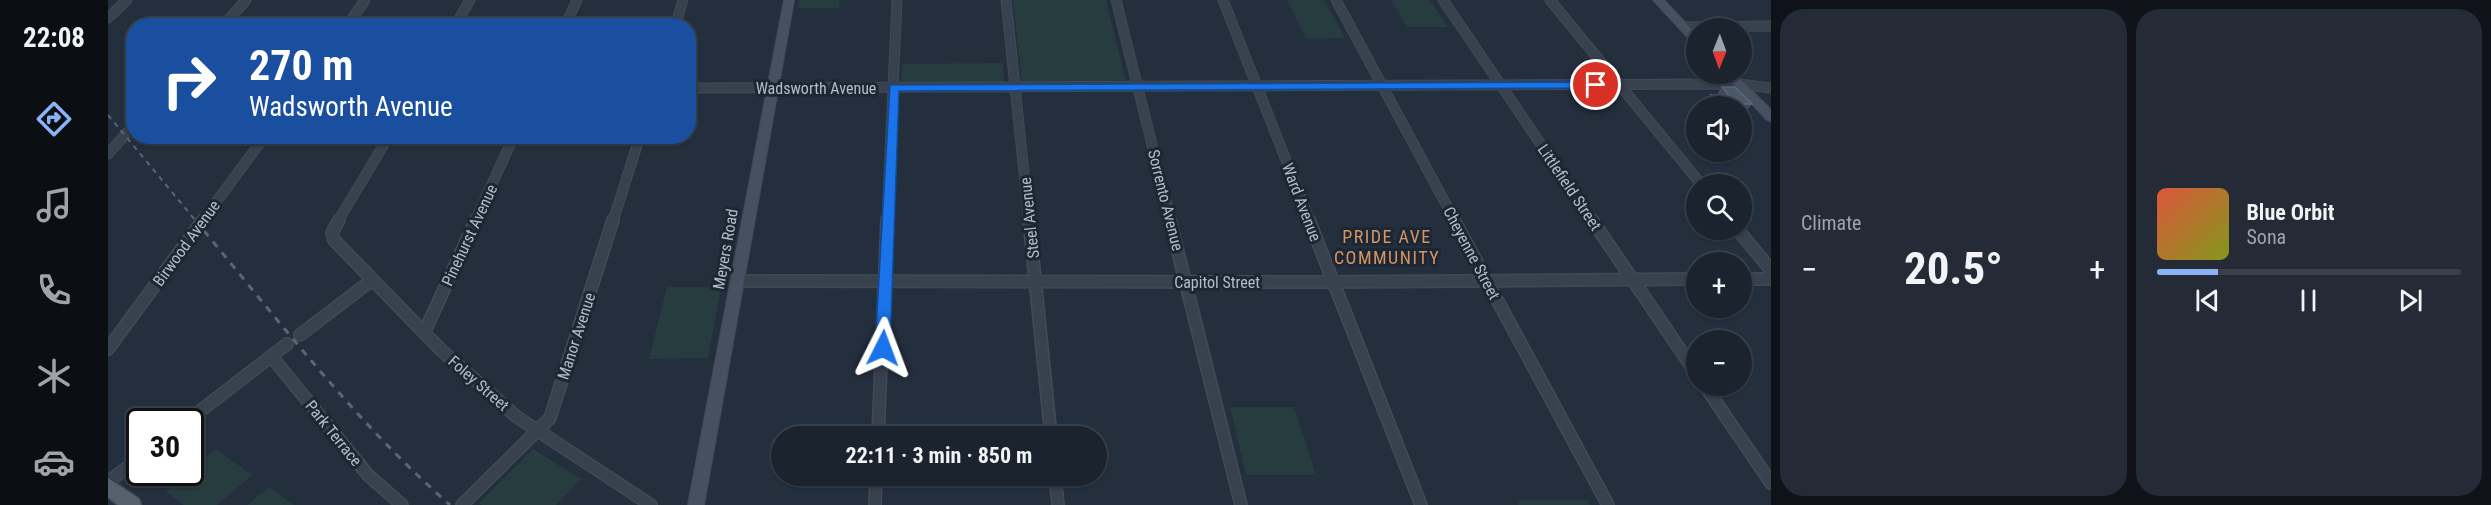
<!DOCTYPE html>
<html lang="en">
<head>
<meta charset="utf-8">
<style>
  body { margin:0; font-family:"Roboto Condensed",sans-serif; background:#242b36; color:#f1f3f6; height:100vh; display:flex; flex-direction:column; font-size:22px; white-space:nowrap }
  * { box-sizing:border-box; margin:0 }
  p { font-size:20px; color:#a0a4aa }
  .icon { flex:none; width:33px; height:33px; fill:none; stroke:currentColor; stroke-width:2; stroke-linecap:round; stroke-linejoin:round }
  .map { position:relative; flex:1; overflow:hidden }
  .sheet { display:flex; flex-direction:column; gap:9px; padding:9px; background:#0f1319; width:720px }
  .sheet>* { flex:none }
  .guide { position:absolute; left:18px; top:18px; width:570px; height:126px; border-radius:24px; box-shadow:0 2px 4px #0004,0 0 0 2px #39404a; background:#1a4fa0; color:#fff; overflow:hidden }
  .needle { width:39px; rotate:181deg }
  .tools { position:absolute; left:1578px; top:18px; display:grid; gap:12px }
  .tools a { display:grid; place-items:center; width:66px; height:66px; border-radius:50%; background:#1b232e; box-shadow:0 2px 4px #0004,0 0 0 2px #39404a; font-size:30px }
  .speed { position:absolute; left:18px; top:408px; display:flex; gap:12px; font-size:30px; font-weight:700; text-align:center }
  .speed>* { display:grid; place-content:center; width:78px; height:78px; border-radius:50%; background:#1b232e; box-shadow:0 2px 4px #0004,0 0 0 2px #39404a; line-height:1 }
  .speed .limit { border:3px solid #111; border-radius:9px; background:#fff; color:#111 }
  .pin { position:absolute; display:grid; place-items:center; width:51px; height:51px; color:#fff; margin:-26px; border:3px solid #fff; border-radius:50%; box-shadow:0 2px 6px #0007 }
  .me { position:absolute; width:66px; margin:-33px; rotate:3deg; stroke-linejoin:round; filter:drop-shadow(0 0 4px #0008) }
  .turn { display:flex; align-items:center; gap:21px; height:126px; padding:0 24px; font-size:27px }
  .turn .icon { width:78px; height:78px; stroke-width:2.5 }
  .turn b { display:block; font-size:42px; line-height:51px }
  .big { font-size:45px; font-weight:700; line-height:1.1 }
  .sheet .tile { flex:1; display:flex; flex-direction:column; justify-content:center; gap:9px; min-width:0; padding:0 21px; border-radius:24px; background:#242b36 }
  .song { display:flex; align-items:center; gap:18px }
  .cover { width:72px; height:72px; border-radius:9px; background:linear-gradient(135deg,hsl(10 70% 55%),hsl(70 70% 35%)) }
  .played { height:6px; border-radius:3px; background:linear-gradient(90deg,#8ab4f8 20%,#39404a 20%) }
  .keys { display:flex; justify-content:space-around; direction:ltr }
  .heat { display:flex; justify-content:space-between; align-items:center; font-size:33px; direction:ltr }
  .sheet .tiles { flex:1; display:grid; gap:9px; grid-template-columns:repeat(2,1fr) }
  .trip { position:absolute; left:663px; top:426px; width:336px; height:60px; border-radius:30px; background:#1b232e; box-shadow:0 2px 4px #0004,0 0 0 2px #39404a; font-weight:700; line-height:60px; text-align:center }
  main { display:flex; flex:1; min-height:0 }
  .menu { display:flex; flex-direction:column; width:108px; justify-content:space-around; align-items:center; background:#0b0e12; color:#a0a4aa }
  .menu .icon { width:42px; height:42px }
  .menu .current { color:#8ab4f8 }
  .menu b { font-size:27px; color:#f1f3f6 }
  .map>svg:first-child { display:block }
</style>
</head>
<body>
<main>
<nav class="menu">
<b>22:08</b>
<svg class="icon current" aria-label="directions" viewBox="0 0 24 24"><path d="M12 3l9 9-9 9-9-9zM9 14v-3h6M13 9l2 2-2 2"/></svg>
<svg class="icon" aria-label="music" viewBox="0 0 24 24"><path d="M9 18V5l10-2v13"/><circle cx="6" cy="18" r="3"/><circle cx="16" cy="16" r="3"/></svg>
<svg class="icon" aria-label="phone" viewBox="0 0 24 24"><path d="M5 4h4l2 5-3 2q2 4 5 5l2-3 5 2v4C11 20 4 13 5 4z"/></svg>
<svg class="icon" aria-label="climate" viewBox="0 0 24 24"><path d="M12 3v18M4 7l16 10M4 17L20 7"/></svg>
<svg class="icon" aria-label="car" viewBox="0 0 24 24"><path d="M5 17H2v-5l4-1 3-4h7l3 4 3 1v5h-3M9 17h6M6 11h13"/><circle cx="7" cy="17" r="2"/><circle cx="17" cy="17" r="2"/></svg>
</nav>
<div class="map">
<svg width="1663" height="505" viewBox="0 0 1663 505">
  <rect width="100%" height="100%" fill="#242f3e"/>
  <g fill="#263c3f">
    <polygon points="691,0 732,0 731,8 690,8"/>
    <polygon points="905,0 998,0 1018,81 914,82"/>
    <polygon points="1179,0 1216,0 1237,38 1198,39"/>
    <polygon points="1283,0 1322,0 1340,27 1299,27"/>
    <polygon points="895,63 896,82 793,82 794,64"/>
    <polygon points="559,287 613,287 600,358 541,359"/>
    <polygon points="1122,407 1186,407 1208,475 1138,475"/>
    <polygon points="108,449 144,475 109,505 76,505 58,491"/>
    <polygon points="425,449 473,479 448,505 374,505 371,503"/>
    <polygon points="161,487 186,505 139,505"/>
    <polygon points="1409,500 1480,500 1482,505 1411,505"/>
  </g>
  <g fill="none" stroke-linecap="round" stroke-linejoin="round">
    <g stroke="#414a57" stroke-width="11">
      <g id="street-far1">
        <polyline points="898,0 921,221"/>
        <polyline points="1008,0 1063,221"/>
        <polyline points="1115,0 1202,221"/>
        <polyline points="1228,0 1347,221"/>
        <polyline points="1335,0 1485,221"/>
        <polyline points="1442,0 1593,184"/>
        <polyline points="0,18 19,0"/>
        <polyline points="115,26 138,0"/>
        <polyline points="239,26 257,0"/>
        <polyline points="347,26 362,0"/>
        <polyline points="457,26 469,0"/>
        <polyline points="567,26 575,0"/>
        <polyline points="1576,27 1663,26"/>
        <polyline points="580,88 1631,84 1663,88"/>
        <polyline points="0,154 26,125"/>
        <polyline points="94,221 157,136"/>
        <polyline points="230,221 281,136"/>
        <polyline points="367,221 406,136"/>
        <polyline points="505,221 532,136"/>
        <polyline points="779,221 789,0"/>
      </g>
    </g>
    <g stroke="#414a57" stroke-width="14">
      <g id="street">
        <polyline points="231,220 224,233 226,240 333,350 409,417 543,505"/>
        <polyline points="921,220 943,436"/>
        <polyline points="1062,220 1133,505"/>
        <polyline points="1201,220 1313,505"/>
        <polyline points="1346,220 1500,505"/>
        <polyline points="1484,220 1588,373"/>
        <polyline points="1630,230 1663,270"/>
        <polyline points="1634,279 1663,279"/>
        <polyline points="630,281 1225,282 1588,279"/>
        <polyline points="316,333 368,220"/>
        <polyline points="192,335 264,280"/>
        <polyline points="0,349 95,220"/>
        <polyline points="163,356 260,475 294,505"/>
        <polyline points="1597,386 1663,483"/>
        <polyline points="78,422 179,344"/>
        <polyline points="770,436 779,220"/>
        <polyline points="947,476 950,505"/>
        <polyline points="0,482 32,458"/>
        <polyline points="354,505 442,418 505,220"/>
        <polyline points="767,505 768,476"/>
      </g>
    </g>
    <g stroke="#414a57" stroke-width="2">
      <g id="secondary">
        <polygon points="676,0 686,0 596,505 580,505"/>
        <polygon points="1545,0 1556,0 1588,34 1588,43 1584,42"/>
        <polygon points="1616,74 1627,74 1663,110 1663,121 1659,120"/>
      </g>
    </g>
    <g stroke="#414a57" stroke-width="3">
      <polygon id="primary" points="0,478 31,499 33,505 10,505 0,497"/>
    </g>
    <use href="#street-far1" stroke="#38414e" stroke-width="9"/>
    <use href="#street" stroke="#38414e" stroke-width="11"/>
    <use href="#secondary" fill="#465061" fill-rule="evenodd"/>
    <use href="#primary" fill="#56606e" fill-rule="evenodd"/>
    <polyline stroke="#5a6575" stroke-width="2" stroke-dasharray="5 5" stroke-linecap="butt" points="0,115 88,221"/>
    <path stroke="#5a6575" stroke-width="3" stroke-dasharray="7 7" stroke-linecap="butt" d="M87,220C169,318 246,421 342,505"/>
  </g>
  <polygon fill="#3f4b5c" points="1614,87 1644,104 1635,115 1634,115 1634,106 1594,106 1603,95 1608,95"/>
  <polygon fill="#4b5868" stroke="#5c6777" stroke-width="1.5" points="1614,87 1627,87 1644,104 1611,104 1603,95 1621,95"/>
  <polygon fill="#1a73e8" stroke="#114b97" stroke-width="1.5" points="1488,82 1492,83 1492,88 791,91 782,348 780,353 769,353 767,348 782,85"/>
  <g text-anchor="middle" stroke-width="6" stroke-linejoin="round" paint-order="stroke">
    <g font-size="16" fill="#b4bcc9" stroke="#1d2633">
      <text x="708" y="94">Wadsworth Avenue</text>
      <text transform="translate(1462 187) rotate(56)" y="6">Littlefield Street</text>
      <text transform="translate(1058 200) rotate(76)" y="6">Sorrento Avenue</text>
      <text transform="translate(1194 202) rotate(69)" y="6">Ward Avenue</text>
      <text transform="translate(921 218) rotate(-96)" y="6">Steel Avenue</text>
      <text transform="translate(361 235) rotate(-65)" y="6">Pinehurst Avenue</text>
      <text transform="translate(78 243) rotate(-54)" y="6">Birwood Avenue</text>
      <text transform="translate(617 249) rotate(-80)" y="6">Meyers Road</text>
      <text transform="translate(1364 253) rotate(62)" y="6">Cheyenne Street</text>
      <text x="1109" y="288">Capitol Street</text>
      <text transform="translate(468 336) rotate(-72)" y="6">Manor Avenue</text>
      <text transform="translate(371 383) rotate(41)" y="6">Foley Street</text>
      <text transform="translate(226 433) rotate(51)" y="6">Park Terrace</text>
    </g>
    <g font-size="18" letter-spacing="1.5" fill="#d59563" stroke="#1d2633">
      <text x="1279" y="243">PRIDE AVE<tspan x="1279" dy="21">COMMUNITY</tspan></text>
    </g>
  </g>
</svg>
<div class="tools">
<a><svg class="needle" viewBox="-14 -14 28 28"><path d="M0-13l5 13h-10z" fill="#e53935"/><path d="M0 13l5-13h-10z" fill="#a0a4aa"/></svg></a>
<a><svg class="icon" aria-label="sound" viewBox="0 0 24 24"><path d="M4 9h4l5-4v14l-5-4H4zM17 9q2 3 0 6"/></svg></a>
<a><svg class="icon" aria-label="search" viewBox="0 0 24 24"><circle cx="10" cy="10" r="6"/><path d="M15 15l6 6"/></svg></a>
<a>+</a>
<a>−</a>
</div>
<div class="speed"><div class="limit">30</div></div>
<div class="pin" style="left:1488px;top:85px;background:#d93025"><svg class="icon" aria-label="arrive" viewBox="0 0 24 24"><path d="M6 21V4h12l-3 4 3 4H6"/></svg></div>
<svg class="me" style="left:775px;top:348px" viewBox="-20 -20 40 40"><path d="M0-17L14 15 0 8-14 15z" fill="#1a73e8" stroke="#fff" stroke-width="4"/></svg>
<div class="trip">22:11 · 3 min · 850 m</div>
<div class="guide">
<div class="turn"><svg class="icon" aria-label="right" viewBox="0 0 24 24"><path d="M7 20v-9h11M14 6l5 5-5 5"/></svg><div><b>270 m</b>Wadsworth Avenue</div></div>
</div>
</div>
<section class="sheet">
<div class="tiles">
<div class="tile"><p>Climate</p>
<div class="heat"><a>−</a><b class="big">20.5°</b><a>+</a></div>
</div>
<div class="tile">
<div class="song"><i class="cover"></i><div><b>Blue Orbit</b><p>Sona</p></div></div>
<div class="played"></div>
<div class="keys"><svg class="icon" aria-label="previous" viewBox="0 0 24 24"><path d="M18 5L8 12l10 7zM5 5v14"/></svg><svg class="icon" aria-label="pause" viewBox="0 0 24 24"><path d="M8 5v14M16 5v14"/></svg><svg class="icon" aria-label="next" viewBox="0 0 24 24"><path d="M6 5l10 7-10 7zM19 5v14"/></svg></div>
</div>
</div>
</section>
</main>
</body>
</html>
